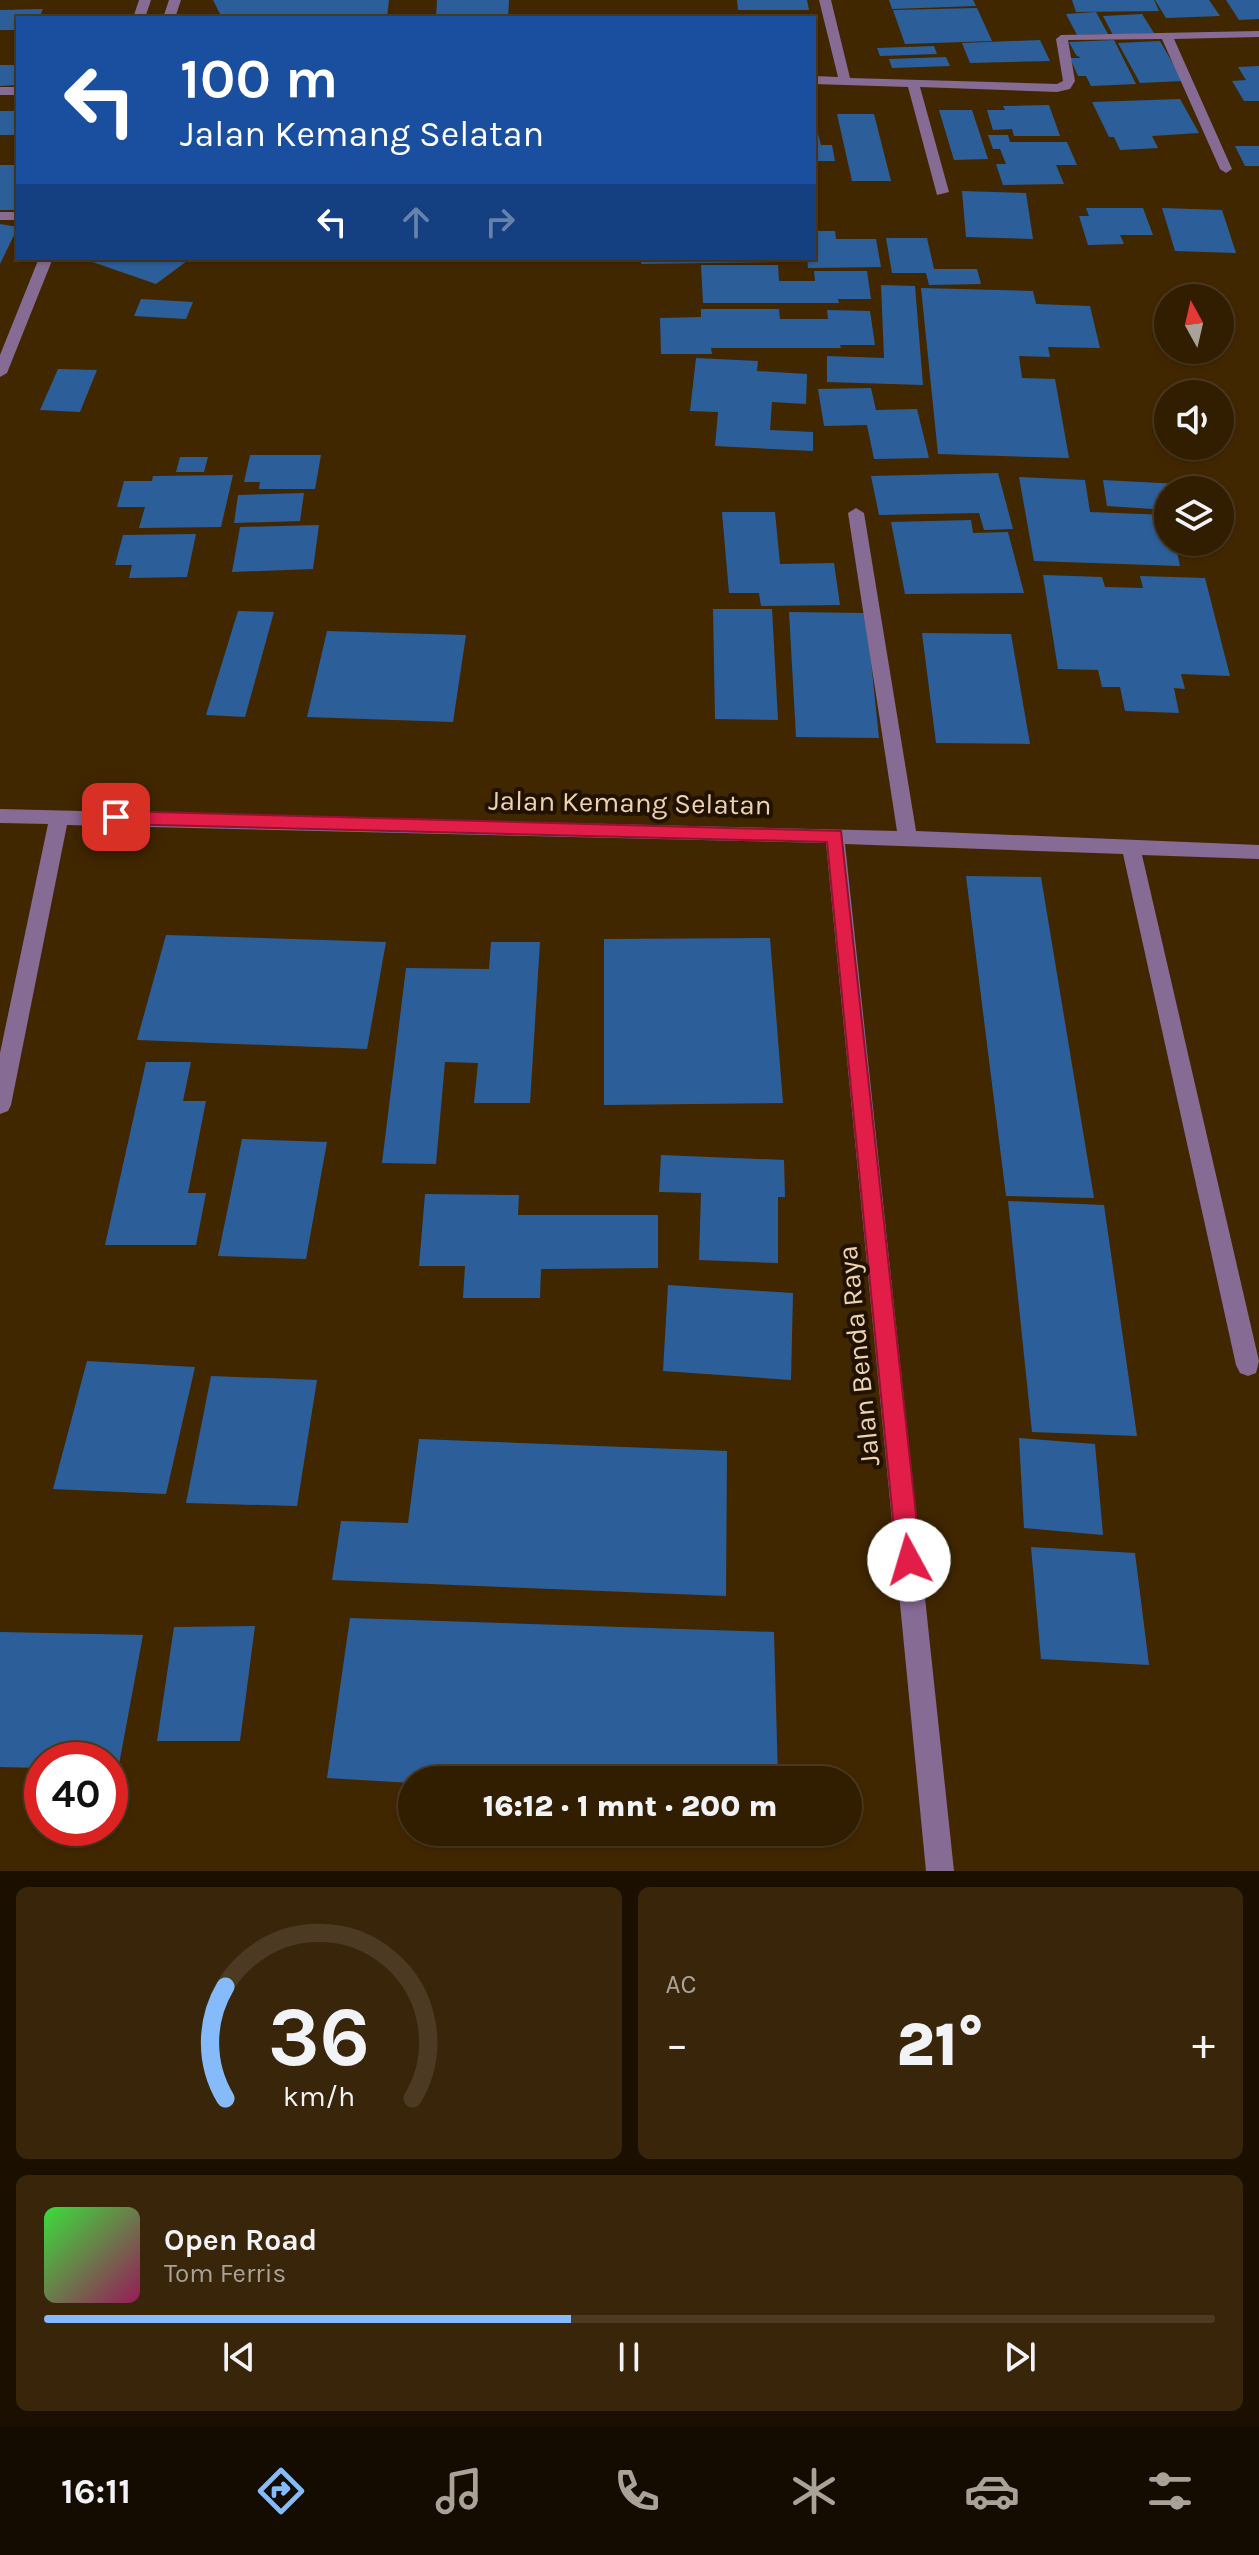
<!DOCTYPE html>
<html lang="id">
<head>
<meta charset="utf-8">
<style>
  body { margin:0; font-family:Karla,sans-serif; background:#39260a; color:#f1f3f6; height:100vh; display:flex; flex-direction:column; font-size:30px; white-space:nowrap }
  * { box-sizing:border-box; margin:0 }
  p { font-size:26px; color:#a8a299 }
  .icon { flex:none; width:44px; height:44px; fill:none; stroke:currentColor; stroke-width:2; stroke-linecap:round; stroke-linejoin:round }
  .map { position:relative; height:1871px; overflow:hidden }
  .side { display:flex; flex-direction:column; gap:16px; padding:16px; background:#1b1000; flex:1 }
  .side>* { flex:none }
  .guide { position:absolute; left:16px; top:16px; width:800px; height:244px; border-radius:0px; box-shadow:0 2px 6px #0004,0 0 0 2px #4c3b22; background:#1a4fa0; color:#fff; overflow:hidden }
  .needle { width:52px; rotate:352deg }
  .buttons { position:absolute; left:1154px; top:284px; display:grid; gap:16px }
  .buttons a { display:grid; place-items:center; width:80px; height:80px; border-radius:50%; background:#311d00; box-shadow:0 2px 6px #0004,0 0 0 2px #4c3b22; font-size:40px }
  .speed { position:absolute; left:24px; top:1742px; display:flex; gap:16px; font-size:40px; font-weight:700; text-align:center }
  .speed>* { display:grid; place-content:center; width:104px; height:104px; border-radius:50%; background:#311d00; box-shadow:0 2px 6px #0004,0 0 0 2px #4c3b22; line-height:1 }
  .speed .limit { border:12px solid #d22; background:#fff; color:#111 }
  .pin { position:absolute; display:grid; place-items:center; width:68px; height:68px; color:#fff; margin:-34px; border-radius:16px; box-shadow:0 4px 12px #0006 }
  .me { position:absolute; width:88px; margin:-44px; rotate:354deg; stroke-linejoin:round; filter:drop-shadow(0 0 6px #0008) }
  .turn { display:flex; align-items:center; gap:28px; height:168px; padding:0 32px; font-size:36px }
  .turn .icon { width:104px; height:104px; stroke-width:2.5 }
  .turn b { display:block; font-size:56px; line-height:68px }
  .lanes { display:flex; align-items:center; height:76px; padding:0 32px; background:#0003; justify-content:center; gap:40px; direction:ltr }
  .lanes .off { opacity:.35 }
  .big { font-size:60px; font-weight:800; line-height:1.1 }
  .side .tile { flex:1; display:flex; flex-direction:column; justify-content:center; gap:12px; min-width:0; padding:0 28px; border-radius:12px; background:#39260a }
  .side .dial { align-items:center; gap:0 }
  .dial svg { height:208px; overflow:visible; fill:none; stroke:#4c3b22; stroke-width:7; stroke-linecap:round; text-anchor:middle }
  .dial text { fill:#f1f3f6; stroke:none }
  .song { display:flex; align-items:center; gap:24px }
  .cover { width:96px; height:96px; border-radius:12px; background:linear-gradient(135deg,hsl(120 70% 55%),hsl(330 70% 35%)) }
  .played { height:8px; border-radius:4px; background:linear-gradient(90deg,#86bbfb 45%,#4c3b22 45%) }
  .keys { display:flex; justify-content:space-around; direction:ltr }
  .heat { display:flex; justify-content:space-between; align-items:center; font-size:44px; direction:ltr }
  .side .tiles { flex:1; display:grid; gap:16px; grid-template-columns:1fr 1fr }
  .tile:last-child { grid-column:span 2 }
  .trip { position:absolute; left:398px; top:1766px; width:464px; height:80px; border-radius:40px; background:#311d00; box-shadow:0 2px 6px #0004,0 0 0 2px #4c3b22; font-weight:800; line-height:80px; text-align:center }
  .tabs { display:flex; height:128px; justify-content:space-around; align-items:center; background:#140c00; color:#a8a299 }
  .tabs .icon { width:56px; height:56px }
  .tabs .current { color:#86bbfb }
  .tabs b { font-size:36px; color:#f1f3f6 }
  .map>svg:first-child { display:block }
</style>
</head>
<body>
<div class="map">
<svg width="1259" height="1871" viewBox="0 0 1259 1871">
  <rect width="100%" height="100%" fill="#412700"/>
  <g fill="#2c5f9a">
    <polygon points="213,0 389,0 387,18 227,18 220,14"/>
    <polygon points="437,0 509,0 508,18 436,18"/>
    <polygon points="737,0 807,0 809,10 738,10"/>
    <polygon points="889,0 973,0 976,6 892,9"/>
    <polygon points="1072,0 1154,0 1159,11 1076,12"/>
    <polygon points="1155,0 1209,0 1220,16 1166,18"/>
    <polygon points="1226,0 1259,0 1259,19 1239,20"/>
    <polygon points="977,8 992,41 905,44 893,10"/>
    <polygon points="43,9 39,18 18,18 18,30 0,30 0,10"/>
    <polygon points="1096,12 1108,34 1077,35 1066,14"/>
    <polygon points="1142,14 1154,33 1113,35 1103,16"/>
    <polygon points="1040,40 1050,61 970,63 962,43"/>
    <polygon points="1114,40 1136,84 1091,86 1086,76 1078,76 1070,58 1081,58 1076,55 1069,42"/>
    <polygon points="1160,41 1183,81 1140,83 1118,43"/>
    <polygon points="934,46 937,54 880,56 877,48"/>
    <polygon points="946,57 950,66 892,68 889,59"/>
    <polygon points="0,65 18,65 18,85 0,86"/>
    <polygon points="1259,66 1259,101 1244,101 1232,81 1246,80 1238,67"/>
    <polygon points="1180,99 1199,133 1152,136 1158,148 1120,150 1114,137 1109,137 1092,102"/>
    <polygon points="1049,105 1060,136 1014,136 1012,129 993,130 987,110 1005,110 1003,106"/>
    <polygon points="939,110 972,110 988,159 954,160"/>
    <rect x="0" y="111" width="18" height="24"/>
    <polygon points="837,114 874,114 891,181 852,181"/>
    <polygon points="814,119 821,145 832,145 835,161 814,161"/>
    <polygon points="988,135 1008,135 1010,142 1067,142 1077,165 1056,165 1064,184 1003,185 996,164 1006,164 1000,149 993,149"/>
    <polygon points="1235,146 1259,146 1259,166 1245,166"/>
    <rect x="0" y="165" width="18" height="45"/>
    <polygon points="962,191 1026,193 1033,239 966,237"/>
    <polygon points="1086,208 1143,208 1153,235 1120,235 1124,244 1088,245 1079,216 1089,216"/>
    <polygon points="1162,208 1222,210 1236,253 1175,251"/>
    <polygon points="0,224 18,227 0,264"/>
    <polygon points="814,231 835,231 836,239 876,239 881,267 808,268 807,258 814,258"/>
    <polygon points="886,238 927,238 934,269 977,269 981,284 929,285 926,273 892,273"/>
    <polygon points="81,258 191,258 156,284"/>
    <polygon points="641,258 776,258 776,262 641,264"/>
    <polygon points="701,265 778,265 779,281 815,281 814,271 867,271 871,299 838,299 839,303 703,303"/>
    <polygon points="881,285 915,286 923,385 827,382 827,356 884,358"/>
    <polygon points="921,288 1033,291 1036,304 1090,306 1100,348 1048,347 1050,357 1019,356 1022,378 1055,379 1069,458 938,454"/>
    <polygon points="141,299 193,302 186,319 134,316"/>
    <polygon points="701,309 779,309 780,319 828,319 827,310 870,311 875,345 840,345 841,348 711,348 712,354 661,354 660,318 701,317"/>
    <polygon points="696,358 758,361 757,371 807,374 806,404 772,402 770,430 813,432 813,451 715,446 718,412 690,411"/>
    <polygon points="58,369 97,370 80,412 40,410"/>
    <polygon points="871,388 876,410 917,409 929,458 874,459 867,425 824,426 818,389"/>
    <polygon points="250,455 321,455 315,489 259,489 260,482 244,482"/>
    <polygon points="180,457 208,457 204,472 176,472"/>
    <polygon points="998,473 1013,529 984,530 979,513 879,515 871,476"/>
    <polygon points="233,475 221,527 139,528 145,507 117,507 124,481 152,481 153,476"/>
    <polygon points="1019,477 1085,480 1090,512 1168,515 1168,542 1175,542 1180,566 1034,561"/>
    <polygon points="1103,480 1179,484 1180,490 1168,490 1168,510 1107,506"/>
    <polygon points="304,493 300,521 234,523 238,495"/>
    <polygon points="722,512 775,512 780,564 834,563 840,605 761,606 759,593 729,593"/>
    <polygon points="971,520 973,533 1008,532 1024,593 905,594 891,522"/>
    <polygon points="319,525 313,569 232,572 240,527"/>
    <polygon points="196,534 187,577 129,578 132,565 115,565 123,535"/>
    <polygon points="1043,575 1102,577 1105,587 1143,588 1140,576 1205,578 1230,676 1181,674 1185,689 1174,688 1179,713 1125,711 1120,687 1102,687 1098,670 1058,669"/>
    <polygon points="713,609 772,609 778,720 715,719"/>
    <polygon points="238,611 274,612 245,717 206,715"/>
    <polygon points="789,612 866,613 879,738 796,737"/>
    <polygon points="327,631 466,635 453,722 307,717"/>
    <polygon points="922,633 1011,634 1030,744 936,743"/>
    <polygon points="966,876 1041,877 1094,1198 1006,1196"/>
    <polygon points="166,935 386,942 367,1049 137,1040"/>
    <polygon points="770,938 783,1103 604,1105 604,939"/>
    <polygon points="491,942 540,942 530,1103 474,1103 478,1063 445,1062 436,1164 382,1163 406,968 489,969"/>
    <polygon points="146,1062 191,1062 183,1101 206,1101 188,1193 206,1193 196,1245 105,1245"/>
    <polygon points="242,1139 327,1142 306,1259 218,1256"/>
    <polygon points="661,1155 784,1160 785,1197 778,1197 778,1263 699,1260 701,1193 659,1192"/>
    <polygon points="425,1194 519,1195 518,1215 658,1215 658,1268 541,1269 540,1298 463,1298 465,1266 419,1266"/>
    <polygon points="1008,1201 1104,1205 1137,1436 1032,1432"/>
    <polygon points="668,1285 793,1293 791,1380 663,1371"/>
    <polygon points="87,1361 195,1367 166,1494 53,1489"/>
    <polygon points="211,1376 317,1380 297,1506 186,1503"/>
    <polygon points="1019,1438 1095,1444 1103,1535 1024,1528"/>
    <polygon points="419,1439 727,1451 726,1596 332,1580 341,1521 408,1523"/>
    <polygon points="1031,1547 1135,1553 1149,1665 1041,1659"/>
    <polygon points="350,1618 774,1632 778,1780 412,1780 412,1783 327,1778"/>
    <polygon points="255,1626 240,1741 157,1741 174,1627"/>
    <polygon points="0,1632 143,1635 118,1770 110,1770 110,1760 42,1760 42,1768 0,1767"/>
  </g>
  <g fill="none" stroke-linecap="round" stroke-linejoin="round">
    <g fill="#866b95" fill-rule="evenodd">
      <polygon points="139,0 151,0 145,18 133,18"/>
      <polygon points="169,0 181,0 175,18 163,18"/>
      <polygon points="819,0 831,0 850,78 1057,84 1063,81 1056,39 1061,35 1259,31 1259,37 1174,39 1232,169 1226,173 1220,169 1162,39 1068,40 1075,81 1070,89 1057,92 920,87 949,192 937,195 908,87 814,84 814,76 838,77"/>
      <rect x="0" y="87" width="18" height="8"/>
      <rect x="0" y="212" width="18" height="8"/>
      <polygon points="39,258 53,258 7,373 0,377 0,355"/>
      <polygon points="856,508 864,513 916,831 1259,845 1259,859 1142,855 1259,1361 1256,1373 1248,1376 1240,1373 1236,1365 1123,854 845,844 954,1871 926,1871 826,843 67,825 11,1105 8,1111 0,1114 0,1053 48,824 0,823 0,809 897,831 848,513"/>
    </g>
  </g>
  <polygon fill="#e11d48" stroke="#92132f" stroke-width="2" points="116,811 841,831 921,1560 917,1568 909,1572 901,1568 897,1560 827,842 116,824 108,817"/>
  <g text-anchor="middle" stroke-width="8" stroke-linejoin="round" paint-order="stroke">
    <g font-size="28" fill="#edd2af" stroke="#211200">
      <text transform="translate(630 802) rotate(1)" y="10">Jalan Kemang Selatan</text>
      <text transform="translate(858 1356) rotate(-96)" y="10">Jalan Benda Raya</text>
    </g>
  </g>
</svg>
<div class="buttons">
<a><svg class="needle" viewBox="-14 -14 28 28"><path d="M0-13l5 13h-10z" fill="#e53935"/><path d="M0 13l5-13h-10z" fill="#a8a299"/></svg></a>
<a><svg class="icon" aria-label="sound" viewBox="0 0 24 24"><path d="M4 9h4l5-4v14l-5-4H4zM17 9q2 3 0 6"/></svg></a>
<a><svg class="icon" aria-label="layers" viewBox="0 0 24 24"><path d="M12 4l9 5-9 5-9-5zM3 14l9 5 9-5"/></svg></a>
</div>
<div class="speed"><div class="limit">40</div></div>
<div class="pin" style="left:116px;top:817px;background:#d93025"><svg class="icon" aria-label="arrive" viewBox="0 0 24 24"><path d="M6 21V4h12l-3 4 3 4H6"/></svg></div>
<svg class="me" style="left:909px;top:1560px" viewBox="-20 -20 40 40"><circle r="19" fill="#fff"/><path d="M0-13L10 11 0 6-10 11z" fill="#e11d48"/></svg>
<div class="trip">16:12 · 1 mnt · 200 m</div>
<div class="guide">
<div class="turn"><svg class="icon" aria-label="left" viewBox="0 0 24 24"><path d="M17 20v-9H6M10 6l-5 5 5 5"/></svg><div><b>100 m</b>Jalan Kemang Selatan</div></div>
<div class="lanes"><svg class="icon" aria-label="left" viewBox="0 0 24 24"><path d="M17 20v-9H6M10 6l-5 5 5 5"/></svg><svg class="icon off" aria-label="ahead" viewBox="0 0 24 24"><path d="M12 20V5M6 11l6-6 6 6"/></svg><svg class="icon off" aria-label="right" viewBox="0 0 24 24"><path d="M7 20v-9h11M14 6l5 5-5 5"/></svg></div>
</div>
</div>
<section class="side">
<div class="tiles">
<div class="tile dial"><svg viewBox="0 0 100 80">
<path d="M14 69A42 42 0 1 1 86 69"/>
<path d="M14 69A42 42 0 0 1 14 26" stroke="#86bbfb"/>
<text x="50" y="56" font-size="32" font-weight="700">36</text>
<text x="50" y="72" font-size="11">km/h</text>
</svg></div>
<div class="tile"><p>AC</p>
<div class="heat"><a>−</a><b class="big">21°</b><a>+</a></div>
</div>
<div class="tile">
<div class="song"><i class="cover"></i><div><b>Open Road</b><p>Tom Ferris</p></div></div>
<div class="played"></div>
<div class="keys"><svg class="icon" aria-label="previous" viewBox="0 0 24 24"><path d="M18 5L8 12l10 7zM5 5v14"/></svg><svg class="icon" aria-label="pause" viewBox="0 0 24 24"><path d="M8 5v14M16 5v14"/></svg><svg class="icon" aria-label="next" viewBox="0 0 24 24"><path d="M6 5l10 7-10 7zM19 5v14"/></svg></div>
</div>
</div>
</section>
<nav class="tabs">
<b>16:11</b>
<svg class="icon current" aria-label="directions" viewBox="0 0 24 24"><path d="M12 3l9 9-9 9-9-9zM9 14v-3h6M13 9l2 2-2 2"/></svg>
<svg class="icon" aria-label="music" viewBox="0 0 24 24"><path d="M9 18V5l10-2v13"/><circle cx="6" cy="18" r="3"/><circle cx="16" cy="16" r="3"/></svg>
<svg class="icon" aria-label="phone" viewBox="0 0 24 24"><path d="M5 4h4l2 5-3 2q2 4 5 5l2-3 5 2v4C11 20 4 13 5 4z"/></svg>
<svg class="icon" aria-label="climate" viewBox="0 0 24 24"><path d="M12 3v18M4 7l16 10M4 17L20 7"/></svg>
<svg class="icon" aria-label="car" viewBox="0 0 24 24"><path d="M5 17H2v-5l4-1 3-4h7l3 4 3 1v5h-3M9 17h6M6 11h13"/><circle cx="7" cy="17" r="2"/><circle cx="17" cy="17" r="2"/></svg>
<svg class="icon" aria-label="filters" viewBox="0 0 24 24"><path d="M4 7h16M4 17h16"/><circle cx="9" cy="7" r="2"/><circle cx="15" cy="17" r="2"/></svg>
</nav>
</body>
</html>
